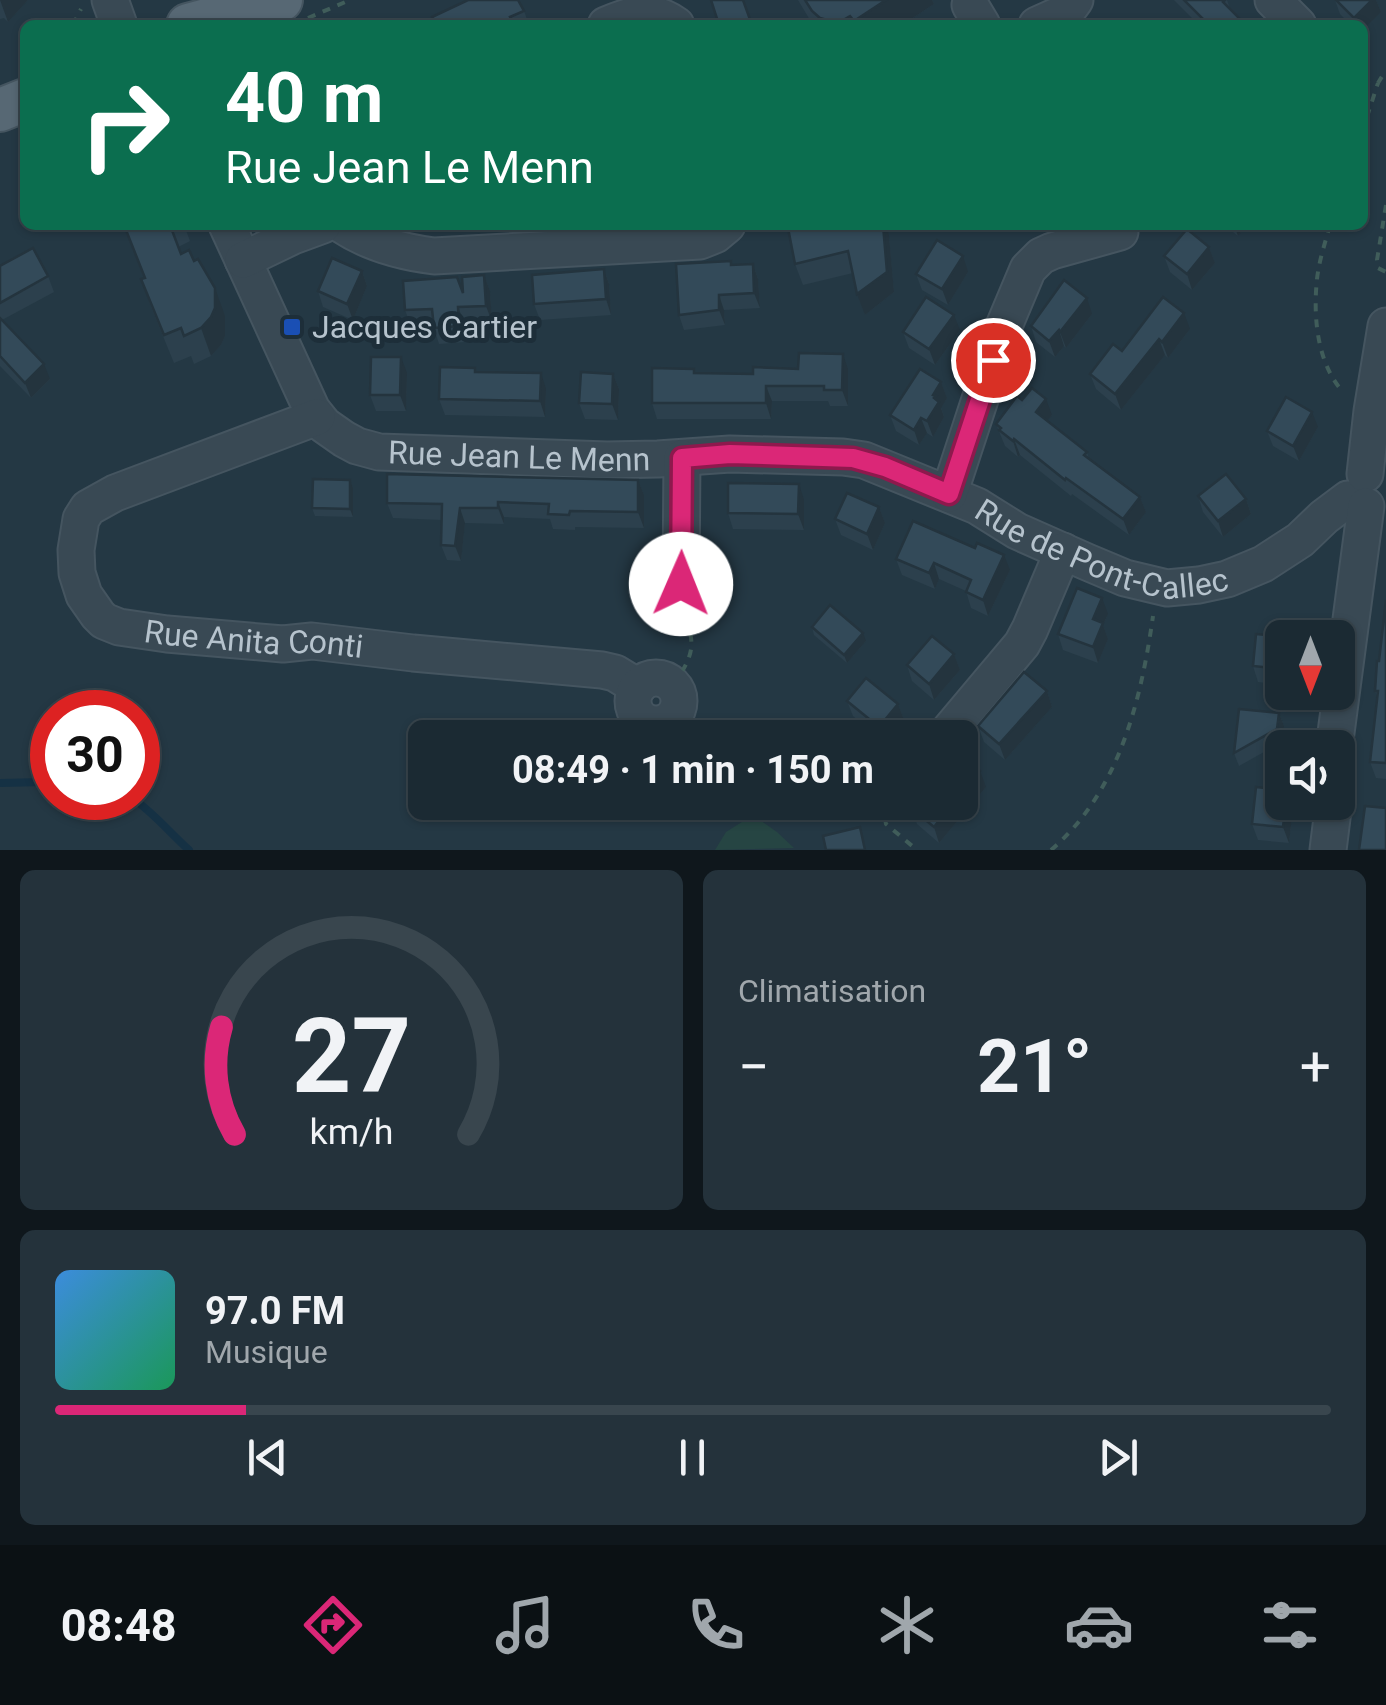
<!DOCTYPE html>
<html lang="fr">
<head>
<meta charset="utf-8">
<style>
  body { margin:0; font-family:Roboto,sans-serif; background:#24323b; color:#f1f3f6; height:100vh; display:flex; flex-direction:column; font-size:38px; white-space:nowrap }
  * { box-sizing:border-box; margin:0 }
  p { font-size:32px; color:#a0a7ac }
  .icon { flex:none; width:55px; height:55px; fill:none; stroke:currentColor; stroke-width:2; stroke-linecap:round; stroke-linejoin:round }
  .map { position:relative; height:850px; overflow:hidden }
  .sheet { display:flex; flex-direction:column; gap:20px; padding:20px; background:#0f171c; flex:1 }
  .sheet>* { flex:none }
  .top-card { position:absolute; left:20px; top:20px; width:1348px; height:210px; border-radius:15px; box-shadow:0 2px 8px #0004,0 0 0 2px #39464e; background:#0b6e4f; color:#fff; overflow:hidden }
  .needle { width:65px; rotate:180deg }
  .fabs { position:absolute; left:1265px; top:620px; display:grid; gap:20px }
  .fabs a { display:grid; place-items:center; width:90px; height:90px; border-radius:15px; background:#1b2a33; box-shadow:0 2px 8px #0004,0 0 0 2px #39464e; font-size:50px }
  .speed { position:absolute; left:30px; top:690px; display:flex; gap:20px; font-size:50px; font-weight:700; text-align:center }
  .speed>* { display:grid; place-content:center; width:130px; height:130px; border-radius:50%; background:#1b2a33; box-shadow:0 2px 8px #0004,0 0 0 2px #39464e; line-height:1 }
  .speed .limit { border:15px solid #d22; background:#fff; color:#111 }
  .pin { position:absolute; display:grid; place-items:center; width:85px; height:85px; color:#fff; margin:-42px; border:5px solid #fff; border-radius:50%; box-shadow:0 2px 10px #0007 }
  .me { position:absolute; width:110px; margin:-55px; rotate:1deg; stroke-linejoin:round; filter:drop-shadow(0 0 8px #0008) }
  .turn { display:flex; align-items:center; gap:35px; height:210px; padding:0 40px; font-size:45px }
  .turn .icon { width:130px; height:130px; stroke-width:2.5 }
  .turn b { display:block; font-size:70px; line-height:85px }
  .big { font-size:75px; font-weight:700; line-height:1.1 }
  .sheet .tile { flex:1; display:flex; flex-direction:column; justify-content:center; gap:15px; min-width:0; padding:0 35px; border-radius:15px; background:#24323b }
  .sheet .dial { align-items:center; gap:0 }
  .dial svg { height:260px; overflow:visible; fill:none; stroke:#39464e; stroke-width:7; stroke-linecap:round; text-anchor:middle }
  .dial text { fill:#f1f3f6; stroke:none }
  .song { display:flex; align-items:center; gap:30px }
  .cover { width:120px; height:120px; border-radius:15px; background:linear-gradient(135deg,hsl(210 70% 55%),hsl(150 70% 35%)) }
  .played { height:10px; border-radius:5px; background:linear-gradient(90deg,#db2777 15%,#39464e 15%) }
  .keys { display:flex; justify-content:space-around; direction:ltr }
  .heat { display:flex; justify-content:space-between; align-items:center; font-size:55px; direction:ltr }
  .sheet .tiles { flex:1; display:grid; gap:20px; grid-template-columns:1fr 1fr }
  .tile:last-child { grid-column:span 2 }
  .trip { position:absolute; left:408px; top:720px; width:570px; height:100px; border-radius:15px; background:#1b2a33; box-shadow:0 2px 8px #0004,0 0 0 2px #39464e; font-weight:700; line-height:100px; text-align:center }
  .dock { display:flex; height:160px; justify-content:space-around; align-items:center; background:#0b1114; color:#a0a7ac }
  .dock .icon { width:70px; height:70px }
  .dock .current { color:#db2777 }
  .dock b { font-size:45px; color:#f1f3f6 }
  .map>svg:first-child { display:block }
</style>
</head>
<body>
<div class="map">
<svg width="1386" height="850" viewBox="0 0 1386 850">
  <rect width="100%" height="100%" fill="#243844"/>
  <polygon fill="#264543" points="753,815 777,832 794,848 715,850 726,832"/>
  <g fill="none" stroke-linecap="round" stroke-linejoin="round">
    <g stroke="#153144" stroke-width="8">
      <polyline points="0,783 44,782 52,786"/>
      <path d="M132,798C153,812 170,833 189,850"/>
    </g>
    <g stroke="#455560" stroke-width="39">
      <g id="minor">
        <polyline points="110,0 119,25"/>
        <polyline points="1273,0 1298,25"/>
        <polyline points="970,5 982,25"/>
        <path d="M606,25C632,14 651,7 676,25"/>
        <polyline points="1037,25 1066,12 1075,0"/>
        <path id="s1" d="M227,225L312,410L324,425L344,439L357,446L379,452L607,460L658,459L730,454L843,457L864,460L977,506L1017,531L1087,562L1125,578L1167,588L1199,585L1227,579L1263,564L1300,540L1324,517L1348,499"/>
        <path d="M342,225C369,243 402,252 434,256L700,241L715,235L727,225"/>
        <polyline points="243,260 293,236 323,225"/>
        <path id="s2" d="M317,417L115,493L88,508L81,519L76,550L77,573L84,595L98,615L104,621L119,627L167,634L283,644L312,641L413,653L602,670L615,673L638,687"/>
        <polyline points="1365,474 1372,411 1386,326"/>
        <polyline points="949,494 1004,326 1028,269 1041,256 1052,251 1120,232"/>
        <polyline points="681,584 682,458"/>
        <circle cx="656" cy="701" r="23"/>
        <polyline points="943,738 1022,644 1030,629 1063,551"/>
        <polyline points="1334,748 1366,506"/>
        <polyline points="1328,850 1334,802"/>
      </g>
    </g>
    <g stroke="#455560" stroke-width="46">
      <g id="major">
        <polyline points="188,25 281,0"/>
        <polyline points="0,110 25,100"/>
      </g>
    </g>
    <g stroke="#405d5a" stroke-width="4" stroke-dasharray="8 8" stroke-linecap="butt">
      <polyline points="308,18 350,0"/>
      <polyline points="73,25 81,9"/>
      <polyline points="1362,82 1371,80 1378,83 1386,70"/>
      <polyline points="1362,132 1378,83"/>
      <polyline points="1386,205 1377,260 1378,268 1386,272"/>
      <path d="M1330,225C1325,243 1319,261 1317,279C1313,317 1317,363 1343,392"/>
      <path d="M673,685C692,658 699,643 681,612"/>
      <polyline points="624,738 642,721"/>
      <polyline points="882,802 886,824 917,850"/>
      <path d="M1051,850C1119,792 1141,701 1153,616"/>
    </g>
    <use href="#minor" stroke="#394954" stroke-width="35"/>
    <use href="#major" stroke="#576874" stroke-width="42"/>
  </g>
  <g fill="#2c404d">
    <polygon points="0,0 28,0 8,22 4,18 0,19"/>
    <polygon points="798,0 932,0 934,4 902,25 813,25"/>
    <polygon points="1174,0 1227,0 1230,9 1246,25 1199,25"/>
    <polygon points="1335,0 1376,0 1381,12 1362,25 1351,25 1340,14"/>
    <polygon points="524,11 529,25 435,25"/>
    <polygon points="116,225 184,225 190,241 178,247 181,254 194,261 225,316 225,336 221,345 211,356 194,364 191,356 174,363 151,307 141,279 144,278 124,227 117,230"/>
    <polygon points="801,225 888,225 894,292 865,315 853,273 803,285 795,264"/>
    <polygon points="1224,225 1246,225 1238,236"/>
    <polygon points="1209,247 1215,263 1192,290 1170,272 1164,256"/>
    <polygon points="753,264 758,279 760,308 724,310 725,325 684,330 679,315"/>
    <polygon points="0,266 48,276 54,292 2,320 50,379 31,398 0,366"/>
    <polygon points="604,269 609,284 611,315 540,320 534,304"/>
    <polygon points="362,271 367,286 353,320 323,307 318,291"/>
    <polygon points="968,272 948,305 922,290 916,274"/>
    <polygon points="484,275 490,291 492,322 464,322 465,342 439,344 433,325 411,326 405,310 463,293"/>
    <polygon points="1092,314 1066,348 1064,346 1055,357 1036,342 1031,326"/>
    <polygon points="1190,329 1168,358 1165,355 1121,410 1096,389 1090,374 1122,351"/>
    <polygon points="960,330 935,365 909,348 903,332"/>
    <polygon points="848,369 848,406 830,406 828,401 772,401 771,419 657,419 652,403 695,373 753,374"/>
    <polygon points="477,372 546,389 545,417 445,415 439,399"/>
    <polygon points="407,373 406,411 376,411 370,395"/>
    <polygon points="613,374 619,389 618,420 585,419 579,403"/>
    <polygon points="941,382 947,398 941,407 944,417 933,437 927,433 919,445 896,431 890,415"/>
    <polygon points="1022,400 1052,415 1047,421 1087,452 1089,459 1140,497 1146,512 1129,535 1072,494 1071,496 1020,455 1018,457 1005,446 996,424"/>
    <polygon points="1318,427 1299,461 1273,446 1267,431"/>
    <polygon points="350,480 353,488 353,517 315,516 312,508"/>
    <polygon points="638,480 644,495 644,528 575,527 575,530 553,529 550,519 504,517 504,524 465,523 461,561 447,560 441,545 442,520 393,518 387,503"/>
    <polygon points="1198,496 1246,499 1251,514 1223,537 1203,512"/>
    <polygon points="804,500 804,530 733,529 728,513"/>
    <polygon points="879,507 885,523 873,550 841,535 835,519"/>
    <polygon points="896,559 1010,570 988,616 971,608 966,591 939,579 935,589 902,575"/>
    <polygon points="1386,600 1386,779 1376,778 1370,762 1378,699 1375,691"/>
    <polygon points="1108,614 1103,625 1108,639 1098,663 1063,650 1058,634"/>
    <polygon points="812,627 866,641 847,663 814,635"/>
    <polygon points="1282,638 1282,685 1258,682 1253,666"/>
    <polygon points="954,654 960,670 934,700 912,681 907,665"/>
    <polygon points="1047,691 1052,707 1005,760 984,742 978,726"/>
    <polygon points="847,701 898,704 904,720 889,738 878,738 853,716"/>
    <polygon points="1279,713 1284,726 1282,742 1239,766 1234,753"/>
    <polygon points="986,787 939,843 917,824 911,808"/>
    <polygon points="1282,802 1291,802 1293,807 1289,843 1258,840 1252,824"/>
  </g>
  <g fill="#24343e">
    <polygon points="0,0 28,0 8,22"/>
    <polygon points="886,0 932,0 934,4 902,25 855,25 854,21"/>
    <polygon points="1372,0 1376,0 1381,12 1362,31 1362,25 1357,25 1354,18"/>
    <polygon points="883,225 888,225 894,292 865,315 857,294"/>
    <polygon points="1234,225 1246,225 1238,236"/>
    <polygon points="1209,247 1215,263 1192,290 1187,274"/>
    <polygon points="963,256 968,272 948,305 942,289"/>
    <polygon points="753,264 758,279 760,308 754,293"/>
    <polygon points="604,269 609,284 611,315 606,299"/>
    <polygon points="362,271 367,286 353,320 347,304"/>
    <polygon points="484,275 490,291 492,322 486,306"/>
    <polygon points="215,288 225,316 225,336 221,345 211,356 201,328"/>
    <polygon points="719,295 724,310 725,325 719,310"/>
    <polygon points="1087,298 1092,314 1066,348 1060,332"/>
    <polygon points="458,307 464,322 465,342 459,326"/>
    <polygon points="1184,313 1190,329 1168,358 1162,342"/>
    <polygon points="954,315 960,330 935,365 929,349"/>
    <polygon points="1059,330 1064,346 1055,357 1049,341"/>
    <polygon points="1159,339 1165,355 1121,410 1115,394"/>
    <polygon points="843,354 848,369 848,406 842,390"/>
    <polygon points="401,357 407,373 406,411 400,395"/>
    <polygon points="44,364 50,379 31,398 25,383"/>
    <polygon points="541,373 546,389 545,417 540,401"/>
    <polygon points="613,374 619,389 618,420 612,404"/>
    <polygon points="941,382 947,398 941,408 944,417 933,437 927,421 933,395"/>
    <polygon points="766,386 772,401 771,419 766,403"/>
    <polygon points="1046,399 1052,415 1041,428 1036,412"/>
    <polygon points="1312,412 1318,427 1299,461 1293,446"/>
    <polygon points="921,418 927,433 919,445 914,430"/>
    <polygon points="1014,439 1020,455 1018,457 1013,441"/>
    <polygon points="350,480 353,488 353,517 350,509"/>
    <polygon points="638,480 644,495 644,528 638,512"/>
    <polygon points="799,484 804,500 804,530 798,514"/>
    <polygon points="1140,497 1146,512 1129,535 1123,519"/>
    <polygon points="1246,499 1251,514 1223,537 1218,521"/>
    <polygon points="498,502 504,517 504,524 498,508"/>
    <polygon points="879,507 885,523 873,550 867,534"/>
    <polygon points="460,508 465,523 461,561 455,546"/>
    <polygon points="1004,555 1010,570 988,616 983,600"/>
    <polygon points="934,563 939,579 935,589 929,573"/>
    <polygon points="1102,598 1108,614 1103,625 1108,639 1098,663 1093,647 1093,619"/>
    <polygon points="863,633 866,641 847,663 844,655"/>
    <polygon points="954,654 960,670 934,700 929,684"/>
    <polygon points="1047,691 1052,707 1005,760 999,744"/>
    <polygon points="898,704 904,720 889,738 883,738 879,727"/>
    <polygon points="1279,713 1284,726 1282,742 1277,729"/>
    <polygon points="980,771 986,787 939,843 934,827 954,802 960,802 960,795"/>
    <polygon points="1286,802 1291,802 1293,807 1289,843 1283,827"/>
  </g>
  <g fill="#334a59" stroke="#24343e" stroke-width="2.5">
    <polygon points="468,0 518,0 524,11 510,17 512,21 503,25 435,25 432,17"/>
    <polygon points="711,0 743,0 752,25 719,25"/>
    <polygon points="805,0 886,0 854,21 850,16 838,23 820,18 812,11"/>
    <polygon points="1184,0 1225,0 1223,2 1246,25 1209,25"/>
    <polygon points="1336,0 1372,0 1354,18"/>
    <polygon points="124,225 170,225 181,254 189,250 194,261 198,259 215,288 215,308 211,317 201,328 184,336 181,328 164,335 141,279 145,278"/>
    <polygon points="801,225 883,225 887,272 857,294 848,251 795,264 788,228"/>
    <polygon points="1187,229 1209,247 1187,274 1164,256"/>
    <polygon points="937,240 963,256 942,289 916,274"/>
    <polygon points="33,248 48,276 0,303 0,266"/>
    <polygon points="332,258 362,271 347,304 318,291"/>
    <polygon points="731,261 731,265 753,264 754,293 719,295 719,310 679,315 676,264"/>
    <polygon points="604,269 606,299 534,304 532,275"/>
    <polygon points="484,275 486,306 458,307 459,326 434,328 432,309 405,310 403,281 457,277 463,293 462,277"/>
    <polygon points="1064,280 1087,298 1060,332 1059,330 1049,341 1031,326"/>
    <polygon points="926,297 954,315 929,349 903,332"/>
    <polygon points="1163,297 1184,313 1162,342 1159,339 1115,394 1090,374 1113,344 1122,351"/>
    <polygon points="0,318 44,364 25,383 0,356"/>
    <polygon points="799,353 843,354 842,390 824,390 824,386 766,386 766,403 652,403 652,368 694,369 694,373 753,374 753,367 798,369"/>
    <polygon points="371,357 401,357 400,395 370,395"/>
    <polygon points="440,367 475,368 475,372 541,373 540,401 439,399"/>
    <polygon points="920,369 941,382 933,395 936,396 934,398 939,402 927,421 921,418 914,430 890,415"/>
    <polygon points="581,372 613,374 612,404 579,403"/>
    <polygon points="1032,388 1046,399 1036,412 1087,452 1084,455 1140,497 1123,519 1066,478 1065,480 1014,439 1013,441 999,430 1001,428 996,424 1017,396 1022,400"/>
    <polygon points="1286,397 1312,412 1293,446 1267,431"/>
    <polygon points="387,474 638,480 638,512 570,511 569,515 548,514 549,504 498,502 498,508 460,508 455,546 441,545 442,504 387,503"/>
    <polygon points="1226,474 1246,499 1218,521 1198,496"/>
    <polygon points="313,479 350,480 350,509 312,508"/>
    <polygon points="728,483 799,484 798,514 728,513"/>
    <polygon points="847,493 879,507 867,534 835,519"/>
    <polygon points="913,521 975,548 977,543 1004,555 983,600 966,592 971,580 934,563 929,573 896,559"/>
    <polygon points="1077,588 1102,598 1093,619 1103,623 1093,647 1058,634"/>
    <polygon points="1386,600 1386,763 1370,762 1378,691 1375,691 1377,661 1379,661"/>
    <polygon points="830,605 863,633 844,655 812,627"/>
    <polygon points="1256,634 1288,637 1282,638 1282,669 1253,666"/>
    <polygon points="932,636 954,654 929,684 907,665"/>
    <polygon points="1024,672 1047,691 999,744 978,726"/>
    <polygon points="866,678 898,704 879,727 847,701"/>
    <polygon points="1239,709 1279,713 1277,729 1234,753"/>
    <polygon points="960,755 980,771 960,795"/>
    <polygon points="1256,787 1282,790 1282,802 1286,802 1283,827 1252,824"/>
    <polygon points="916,802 954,802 934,827 911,808"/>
    <polygon points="1365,806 1386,808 1386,850 1359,850"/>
    <polygon points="860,827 865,850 826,850 823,836"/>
  </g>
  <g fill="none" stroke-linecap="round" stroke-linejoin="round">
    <g stroke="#8e194d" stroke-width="25">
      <polyline id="route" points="681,584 682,458 730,454 853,458 885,467 949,494 993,360"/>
    </g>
    <use href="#route" stroke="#db2777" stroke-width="18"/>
  </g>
  <rect fill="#1a4fb4" stroke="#1d2e39" stroke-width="4" x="282" y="317" width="20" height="20" rx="5"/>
  <g text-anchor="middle" stroke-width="10" stroke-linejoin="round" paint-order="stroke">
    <g font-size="32" fill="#b6c3cd" stroke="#1d2e39" text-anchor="start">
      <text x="312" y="338">Jacques Cartier</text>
    </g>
    <g font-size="32" fill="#b6c3cd" stroke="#1d2e39">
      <text dy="11" stroke="none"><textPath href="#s1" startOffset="425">Rue Jean Le Menn</textPath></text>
      <text dy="11" stroke="none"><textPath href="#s1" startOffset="1028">Rue de Pont-Callec</textPath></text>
      <text dy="11" stroke="none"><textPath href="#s2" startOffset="522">Rue Anita Conti</textPath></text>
    </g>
  </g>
</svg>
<div class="fabs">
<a><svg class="needle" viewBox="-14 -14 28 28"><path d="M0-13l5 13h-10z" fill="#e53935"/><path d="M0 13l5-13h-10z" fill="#a0a7ac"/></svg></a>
<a><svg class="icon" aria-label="sound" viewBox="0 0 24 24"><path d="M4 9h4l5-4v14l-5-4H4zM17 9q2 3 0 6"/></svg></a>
</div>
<div class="speed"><div class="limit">30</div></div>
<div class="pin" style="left:993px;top:360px;background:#d93025"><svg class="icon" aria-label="arrive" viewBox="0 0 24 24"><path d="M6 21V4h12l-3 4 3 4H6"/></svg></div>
<svg class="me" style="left:681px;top:584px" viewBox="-20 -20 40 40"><circle r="19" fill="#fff"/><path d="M0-13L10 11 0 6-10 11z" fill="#db2777"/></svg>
<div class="trip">08:49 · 1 min · 150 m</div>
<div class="top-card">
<div class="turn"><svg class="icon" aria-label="right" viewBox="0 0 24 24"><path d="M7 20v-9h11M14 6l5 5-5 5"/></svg><div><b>40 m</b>Rue Jean Le Menn</div></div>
</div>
</div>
<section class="sheet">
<div class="tiles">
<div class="tile dial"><svg viewBox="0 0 100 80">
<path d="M14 69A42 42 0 1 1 86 69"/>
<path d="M14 69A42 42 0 0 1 10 36" stroke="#db2777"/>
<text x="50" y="56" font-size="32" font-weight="700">27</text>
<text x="50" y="72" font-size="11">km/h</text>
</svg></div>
<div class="tile"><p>Climatisation</p>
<div class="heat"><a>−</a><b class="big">21°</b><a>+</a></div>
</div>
<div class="tile">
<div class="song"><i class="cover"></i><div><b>97.0 FM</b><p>Musique</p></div></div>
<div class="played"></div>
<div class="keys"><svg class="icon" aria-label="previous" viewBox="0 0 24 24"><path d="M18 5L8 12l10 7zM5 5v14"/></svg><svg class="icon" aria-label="pause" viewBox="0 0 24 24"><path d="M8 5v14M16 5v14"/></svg><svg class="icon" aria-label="next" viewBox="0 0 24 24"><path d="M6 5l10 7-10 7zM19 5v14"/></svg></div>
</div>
</div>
</section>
<nav class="dock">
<b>08:48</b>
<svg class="icon current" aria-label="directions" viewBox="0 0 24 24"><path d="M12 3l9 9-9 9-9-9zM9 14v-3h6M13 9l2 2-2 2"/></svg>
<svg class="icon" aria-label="music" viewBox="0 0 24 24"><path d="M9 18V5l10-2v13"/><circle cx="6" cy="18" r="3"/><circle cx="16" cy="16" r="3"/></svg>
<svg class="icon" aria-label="phone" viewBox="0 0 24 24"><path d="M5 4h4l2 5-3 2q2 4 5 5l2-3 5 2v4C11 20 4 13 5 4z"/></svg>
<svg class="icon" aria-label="climate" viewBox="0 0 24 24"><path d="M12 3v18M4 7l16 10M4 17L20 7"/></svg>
<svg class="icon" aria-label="car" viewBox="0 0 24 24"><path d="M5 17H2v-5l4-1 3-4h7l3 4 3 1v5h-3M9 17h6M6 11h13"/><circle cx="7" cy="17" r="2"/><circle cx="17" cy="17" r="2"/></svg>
<svg class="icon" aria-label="filters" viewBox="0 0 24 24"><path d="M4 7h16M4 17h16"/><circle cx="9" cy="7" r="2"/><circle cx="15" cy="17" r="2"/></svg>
</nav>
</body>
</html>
